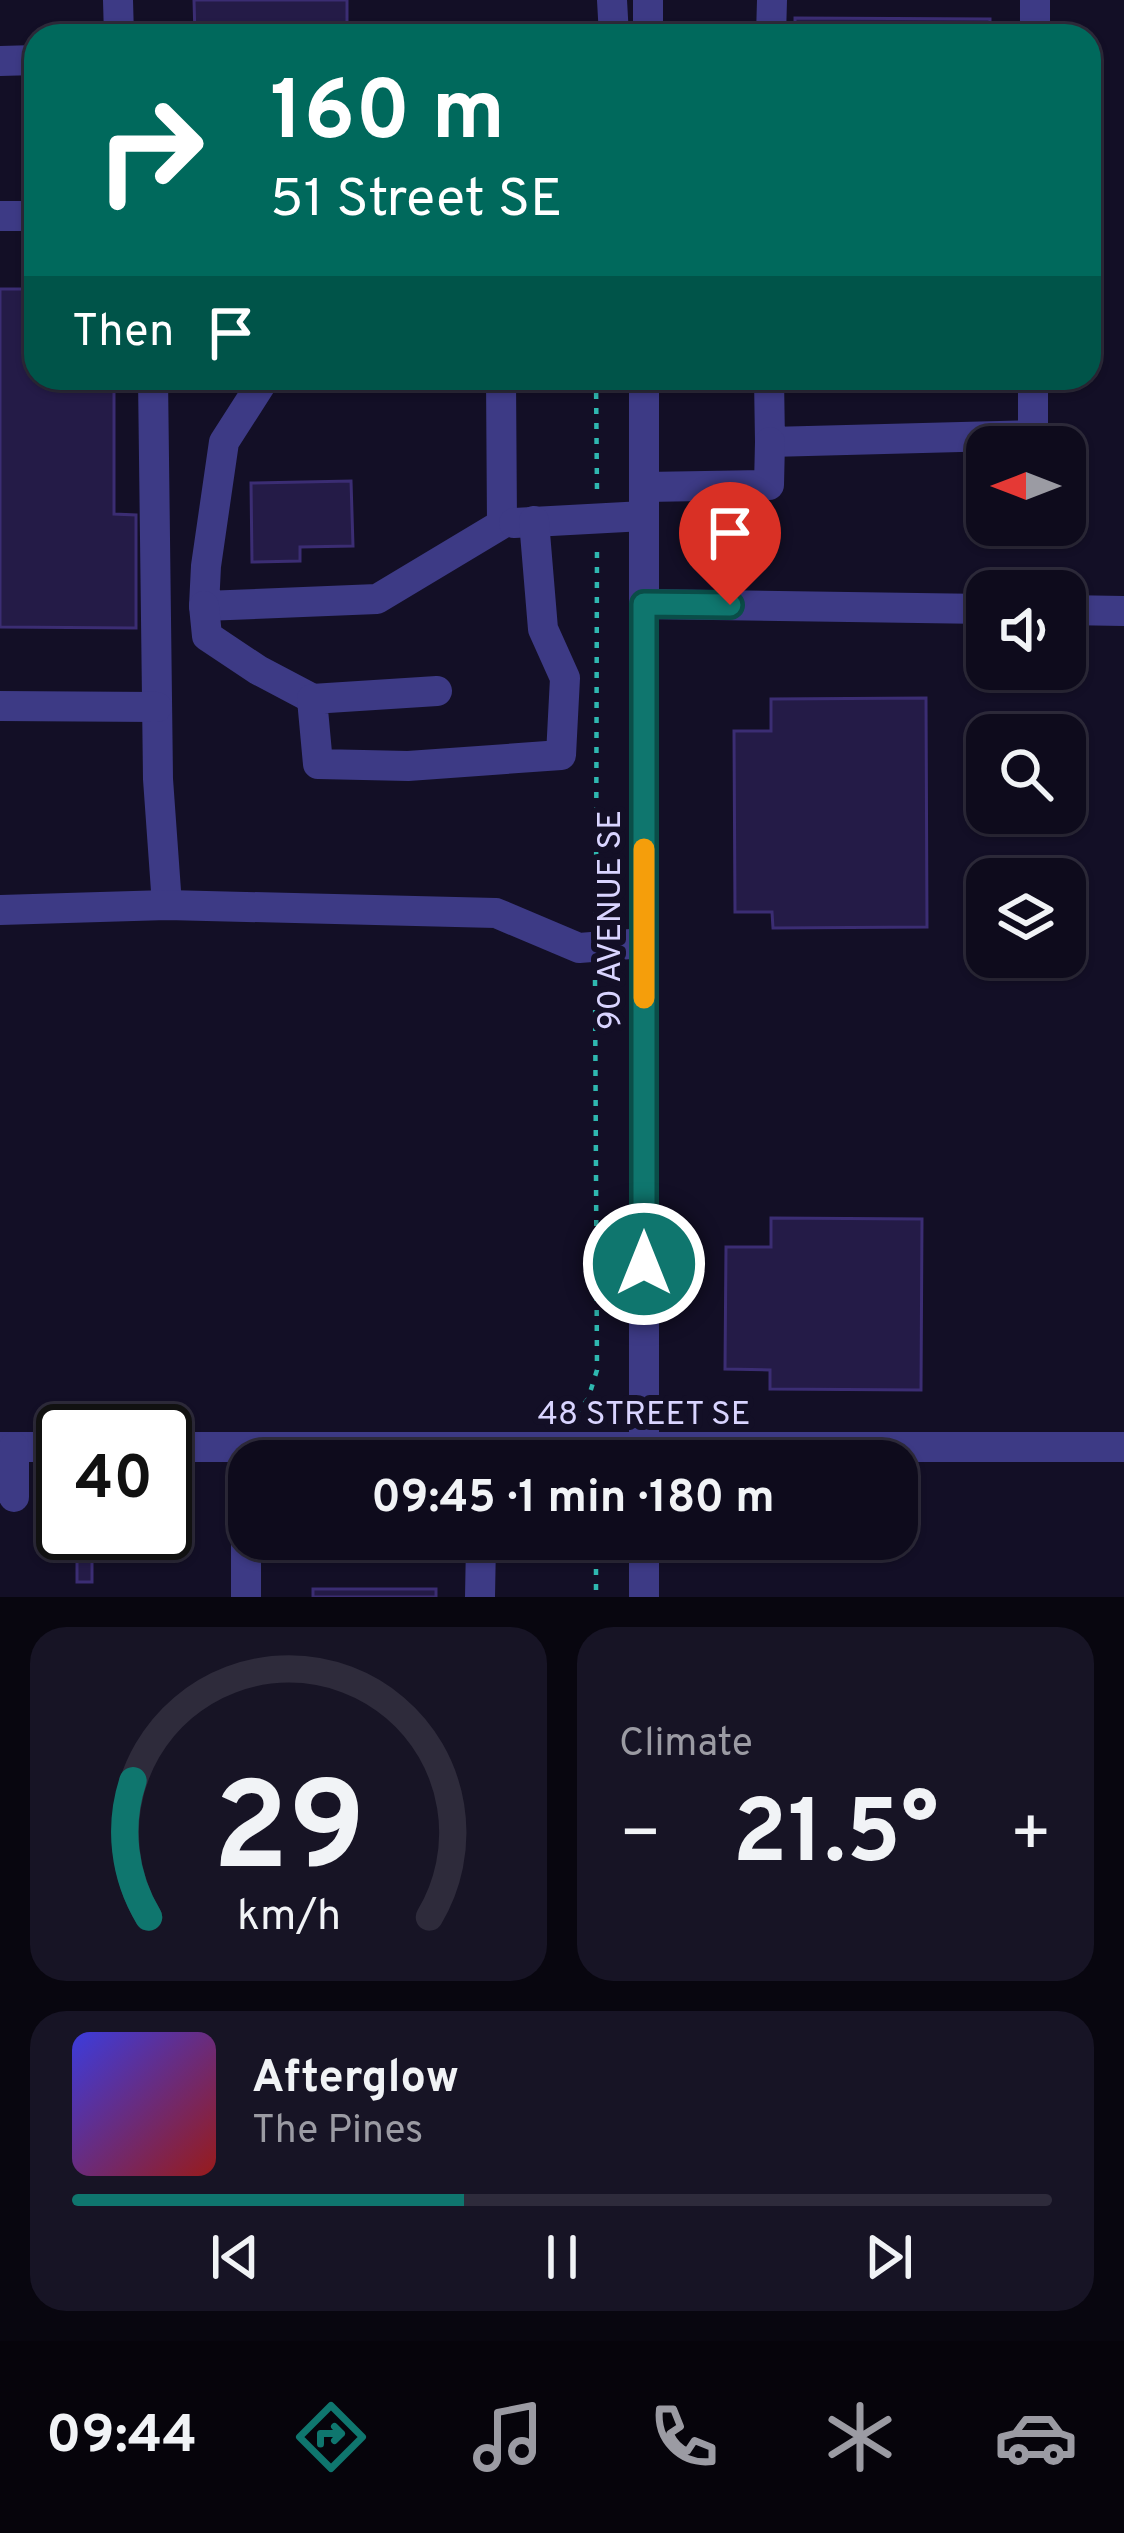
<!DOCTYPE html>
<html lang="en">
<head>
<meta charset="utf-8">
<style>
  body { margin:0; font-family:Overpass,sans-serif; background:#171425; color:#f1f3f6; height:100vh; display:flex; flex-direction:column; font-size:45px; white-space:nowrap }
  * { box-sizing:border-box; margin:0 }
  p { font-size:39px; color:#9b9ba3 }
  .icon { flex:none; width:66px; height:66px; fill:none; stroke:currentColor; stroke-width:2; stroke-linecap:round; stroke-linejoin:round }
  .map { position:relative; height:1597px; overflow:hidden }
  .drawer { display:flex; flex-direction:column; gap:30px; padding:30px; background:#08060f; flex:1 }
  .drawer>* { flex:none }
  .banner { position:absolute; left:24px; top:24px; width:1077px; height:366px; border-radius:36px; box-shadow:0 3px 9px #0004,0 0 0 3px #2e2b3b; background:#00695c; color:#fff; overflow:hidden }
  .needle { width:78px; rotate:270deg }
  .tools { position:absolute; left:966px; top:426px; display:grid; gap:24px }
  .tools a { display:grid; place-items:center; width:120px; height:120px; border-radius:24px; background:#0e0b1c; box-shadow:0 3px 9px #0004,0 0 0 3px #2e2b3b; font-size:60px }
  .speed { position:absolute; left:36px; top:1404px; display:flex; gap:24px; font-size:60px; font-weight:700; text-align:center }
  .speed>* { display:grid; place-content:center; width:156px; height:156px; border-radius:50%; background:#0e0b1c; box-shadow:0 3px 9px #0004,0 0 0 3px #2e2b3b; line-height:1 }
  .speed .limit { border:6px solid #111; border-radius:18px; background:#fff; color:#111 }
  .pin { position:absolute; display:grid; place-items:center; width:102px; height:102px; color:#fff; margin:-123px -51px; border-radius:50% 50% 50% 0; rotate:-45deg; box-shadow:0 0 12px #0007 }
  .pin .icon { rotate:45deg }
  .me { position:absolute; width:132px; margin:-66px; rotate:0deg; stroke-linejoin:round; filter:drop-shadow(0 0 9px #0008) }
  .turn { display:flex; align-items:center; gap:42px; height:252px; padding:0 48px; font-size:54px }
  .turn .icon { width:156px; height:156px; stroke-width:2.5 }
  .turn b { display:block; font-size:84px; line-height:102px }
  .then { display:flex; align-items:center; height:114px; padding:0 48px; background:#0003; gap:24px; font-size:45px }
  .big { font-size:90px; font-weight:700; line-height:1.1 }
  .drawer .tile { flex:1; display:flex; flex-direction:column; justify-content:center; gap:18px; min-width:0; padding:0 42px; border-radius:36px; background:#171425 }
  .drawer .dial { align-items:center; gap:0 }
  .dial svg { height:312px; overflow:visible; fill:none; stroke:#2e2b3b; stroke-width:7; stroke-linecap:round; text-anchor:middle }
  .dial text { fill:#f1f3f6; stroke:none }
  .song { display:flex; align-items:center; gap:36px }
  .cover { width:144px; height:144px; border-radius:18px; background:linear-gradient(135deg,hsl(240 70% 55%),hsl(0 70% 35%)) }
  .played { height:12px; border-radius:6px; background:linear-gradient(90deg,#0f766e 40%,#2e2b3b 40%) }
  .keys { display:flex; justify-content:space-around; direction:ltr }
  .heat { display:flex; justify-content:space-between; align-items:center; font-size:66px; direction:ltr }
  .drawer .tiles { flex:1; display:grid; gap:30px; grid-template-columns:1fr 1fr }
  .tile:last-child { grid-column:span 2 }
  .trip { position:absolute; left:228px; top:1440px; width:690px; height:120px; border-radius:36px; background:#0e0b1c; box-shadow:0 3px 9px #0004,0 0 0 3px #2e2b3b; font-weight:700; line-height:120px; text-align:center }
  .dock { display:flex; height:192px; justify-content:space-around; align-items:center; background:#06040b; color:#9b9ba3 }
  .dock .icon { width:84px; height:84px }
  .dock .active { color:#0f766e }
  .dock b { font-size:54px; color:#f1f3f6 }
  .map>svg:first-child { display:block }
</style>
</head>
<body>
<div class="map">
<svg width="1124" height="1597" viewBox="0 0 1124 1597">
  <rect width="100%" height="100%" fill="#130f26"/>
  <g fill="#241b47" stroke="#3b2d73" stroke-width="3">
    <polygon points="194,0 347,0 347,36 195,36"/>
    <polygon points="795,18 990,19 990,36 795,36"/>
    <polygon points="0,289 36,289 36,378 114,378 114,514 136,515 136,628 0,627"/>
    <polygon points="351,481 353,546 300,547 300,561 252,562 251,483"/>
    <polygon points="926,698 927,927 773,928 772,912 735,912 734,731 771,731 771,699"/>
    <polygon points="771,1218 922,1219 921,1390 770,1389 770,1370 725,1369 726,1247 771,1247"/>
    <rect x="77" y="1533" width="15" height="49"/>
    <rect x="313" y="1589" width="123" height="8"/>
  </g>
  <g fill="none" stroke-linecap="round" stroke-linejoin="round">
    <g stroke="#2fb8b0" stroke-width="4.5" stroke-dasharray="6 9" stroke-linecap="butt">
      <polyline points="596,378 597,492"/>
      <polyline points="596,918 597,546"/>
      <polyline points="575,1415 588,1399 597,1370 595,978"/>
      <polyline points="596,1539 596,1597"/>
    </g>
    <g stroke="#3d3a85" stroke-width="30">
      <polyline points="118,0 119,36"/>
      <polyline points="612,0 614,36"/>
      <polyline points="648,0 648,36"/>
      <polyline points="771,36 772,0"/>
      <polyline points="1035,36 1035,0"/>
      <polyline points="0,61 36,60"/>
      <polyline points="0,216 36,216"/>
      <polyline points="153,378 158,779 167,905"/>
      <polyline points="265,378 224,442 206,566 204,606 377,599 502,524 501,378"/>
      <polyline points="769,378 770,442 1033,435 1033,378"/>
      <polyline points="645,487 769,485 770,442"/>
      <polyline points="514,523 644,516"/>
      <polyline points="644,604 987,609"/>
      <polyline points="204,606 207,636 258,670 313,699"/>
      <polyline points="1065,610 1124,611"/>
      <polyline points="437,691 312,699 318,764 408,766 561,755 565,678 543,629 534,521"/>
      <polyline points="0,706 157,707"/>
      <polyline points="0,910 167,905 496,913 579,948 644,943"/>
      <polyline points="0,1447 63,1447"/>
      <polyline points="165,1447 1124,1447"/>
      <polyline points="644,1461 644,378"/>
      <polyline points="14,1497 14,1447"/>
      <polyline points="644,1539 644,1597"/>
      <polyline points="246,1597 246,1545 481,1543 480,1597"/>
    </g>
  </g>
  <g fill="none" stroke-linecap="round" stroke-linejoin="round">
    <g stroke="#0a4d48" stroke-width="30">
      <polyline id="route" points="644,1264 644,604 730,605"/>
    </g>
    <use href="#route" stroke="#0f766e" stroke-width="21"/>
    <polyline stroke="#f59e0b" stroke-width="21" points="644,849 644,998"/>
  </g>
  <g text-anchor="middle" stroke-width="12" stroke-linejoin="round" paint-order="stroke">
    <g font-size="33" fill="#d9d4ff" stroke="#130f26">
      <text transform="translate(608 920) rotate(-90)" y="12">90 AVENUE SE</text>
      <text x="644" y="1424">48 STREET SE</text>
    </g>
  </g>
</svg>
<div class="tools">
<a><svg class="needle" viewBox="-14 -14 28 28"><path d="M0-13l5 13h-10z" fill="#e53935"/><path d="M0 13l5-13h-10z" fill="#9b9ba3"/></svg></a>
<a><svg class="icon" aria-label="sound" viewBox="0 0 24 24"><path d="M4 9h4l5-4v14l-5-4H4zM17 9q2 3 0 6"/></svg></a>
<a><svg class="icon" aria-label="search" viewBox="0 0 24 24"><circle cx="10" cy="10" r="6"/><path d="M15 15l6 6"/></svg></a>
<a><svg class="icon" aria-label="layers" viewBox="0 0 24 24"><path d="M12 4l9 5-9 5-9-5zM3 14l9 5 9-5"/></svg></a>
</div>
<div class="speed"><div class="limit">40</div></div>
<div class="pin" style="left:730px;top:605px;background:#d93025"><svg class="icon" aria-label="arrive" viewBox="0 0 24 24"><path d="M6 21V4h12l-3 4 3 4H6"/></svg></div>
<svg class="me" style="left:644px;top:1264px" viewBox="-20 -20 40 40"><circle r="17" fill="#0f766e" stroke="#fff" stroke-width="3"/><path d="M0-11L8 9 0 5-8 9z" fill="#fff"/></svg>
<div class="trip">09:45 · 1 min · 180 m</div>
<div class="banner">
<div class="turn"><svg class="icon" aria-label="right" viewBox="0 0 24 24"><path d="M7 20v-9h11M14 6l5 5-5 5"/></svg><div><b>160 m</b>51 Street SE</div></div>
<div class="then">Then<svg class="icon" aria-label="arrive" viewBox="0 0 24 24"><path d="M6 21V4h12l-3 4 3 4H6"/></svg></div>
</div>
</div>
<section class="drawer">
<div class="tiles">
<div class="tile dial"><svg viewBox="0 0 100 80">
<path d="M14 69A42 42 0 1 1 86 69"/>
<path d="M14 69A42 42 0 0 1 10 34" stroke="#0f766e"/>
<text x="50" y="56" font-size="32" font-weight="700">29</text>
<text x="50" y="72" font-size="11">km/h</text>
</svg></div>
<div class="tile"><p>Climate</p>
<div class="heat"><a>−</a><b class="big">21.5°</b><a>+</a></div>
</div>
<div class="tile">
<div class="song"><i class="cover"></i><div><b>Afterglow</b><p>The Pines</p></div></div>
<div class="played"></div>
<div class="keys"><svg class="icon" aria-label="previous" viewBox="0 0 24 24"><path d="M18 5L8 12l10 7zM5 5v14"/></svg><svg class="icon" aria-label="pause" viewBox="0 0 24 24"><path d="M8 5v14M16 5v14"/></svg><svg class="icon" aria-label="next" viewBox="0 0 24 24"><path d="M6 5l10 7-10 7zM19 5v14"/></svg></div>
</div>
</div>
</section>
<nav class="dock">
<b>09:44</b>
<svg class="icon active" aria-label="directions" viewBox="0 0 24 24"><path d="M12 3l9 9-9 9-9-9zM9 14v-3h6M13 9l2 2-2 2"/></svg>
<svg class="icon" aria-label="music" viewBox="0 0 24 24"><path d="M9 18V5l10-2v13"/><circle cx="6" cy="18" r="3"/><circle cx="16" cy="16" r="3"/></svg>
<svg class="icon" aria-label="phone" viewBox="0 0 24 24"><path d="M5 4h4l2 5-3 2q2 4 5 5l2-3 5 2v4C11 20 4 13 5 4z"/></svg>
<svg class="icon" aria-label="climate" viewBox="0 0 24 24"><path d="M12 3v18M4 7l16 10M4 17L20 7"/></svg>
<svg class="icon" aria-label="car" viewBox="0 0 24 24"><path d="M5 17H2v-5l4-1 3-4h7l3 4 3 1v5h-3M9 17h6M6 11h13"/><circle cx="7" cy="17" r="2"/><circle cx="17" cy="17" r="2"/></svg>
</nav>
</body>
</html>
